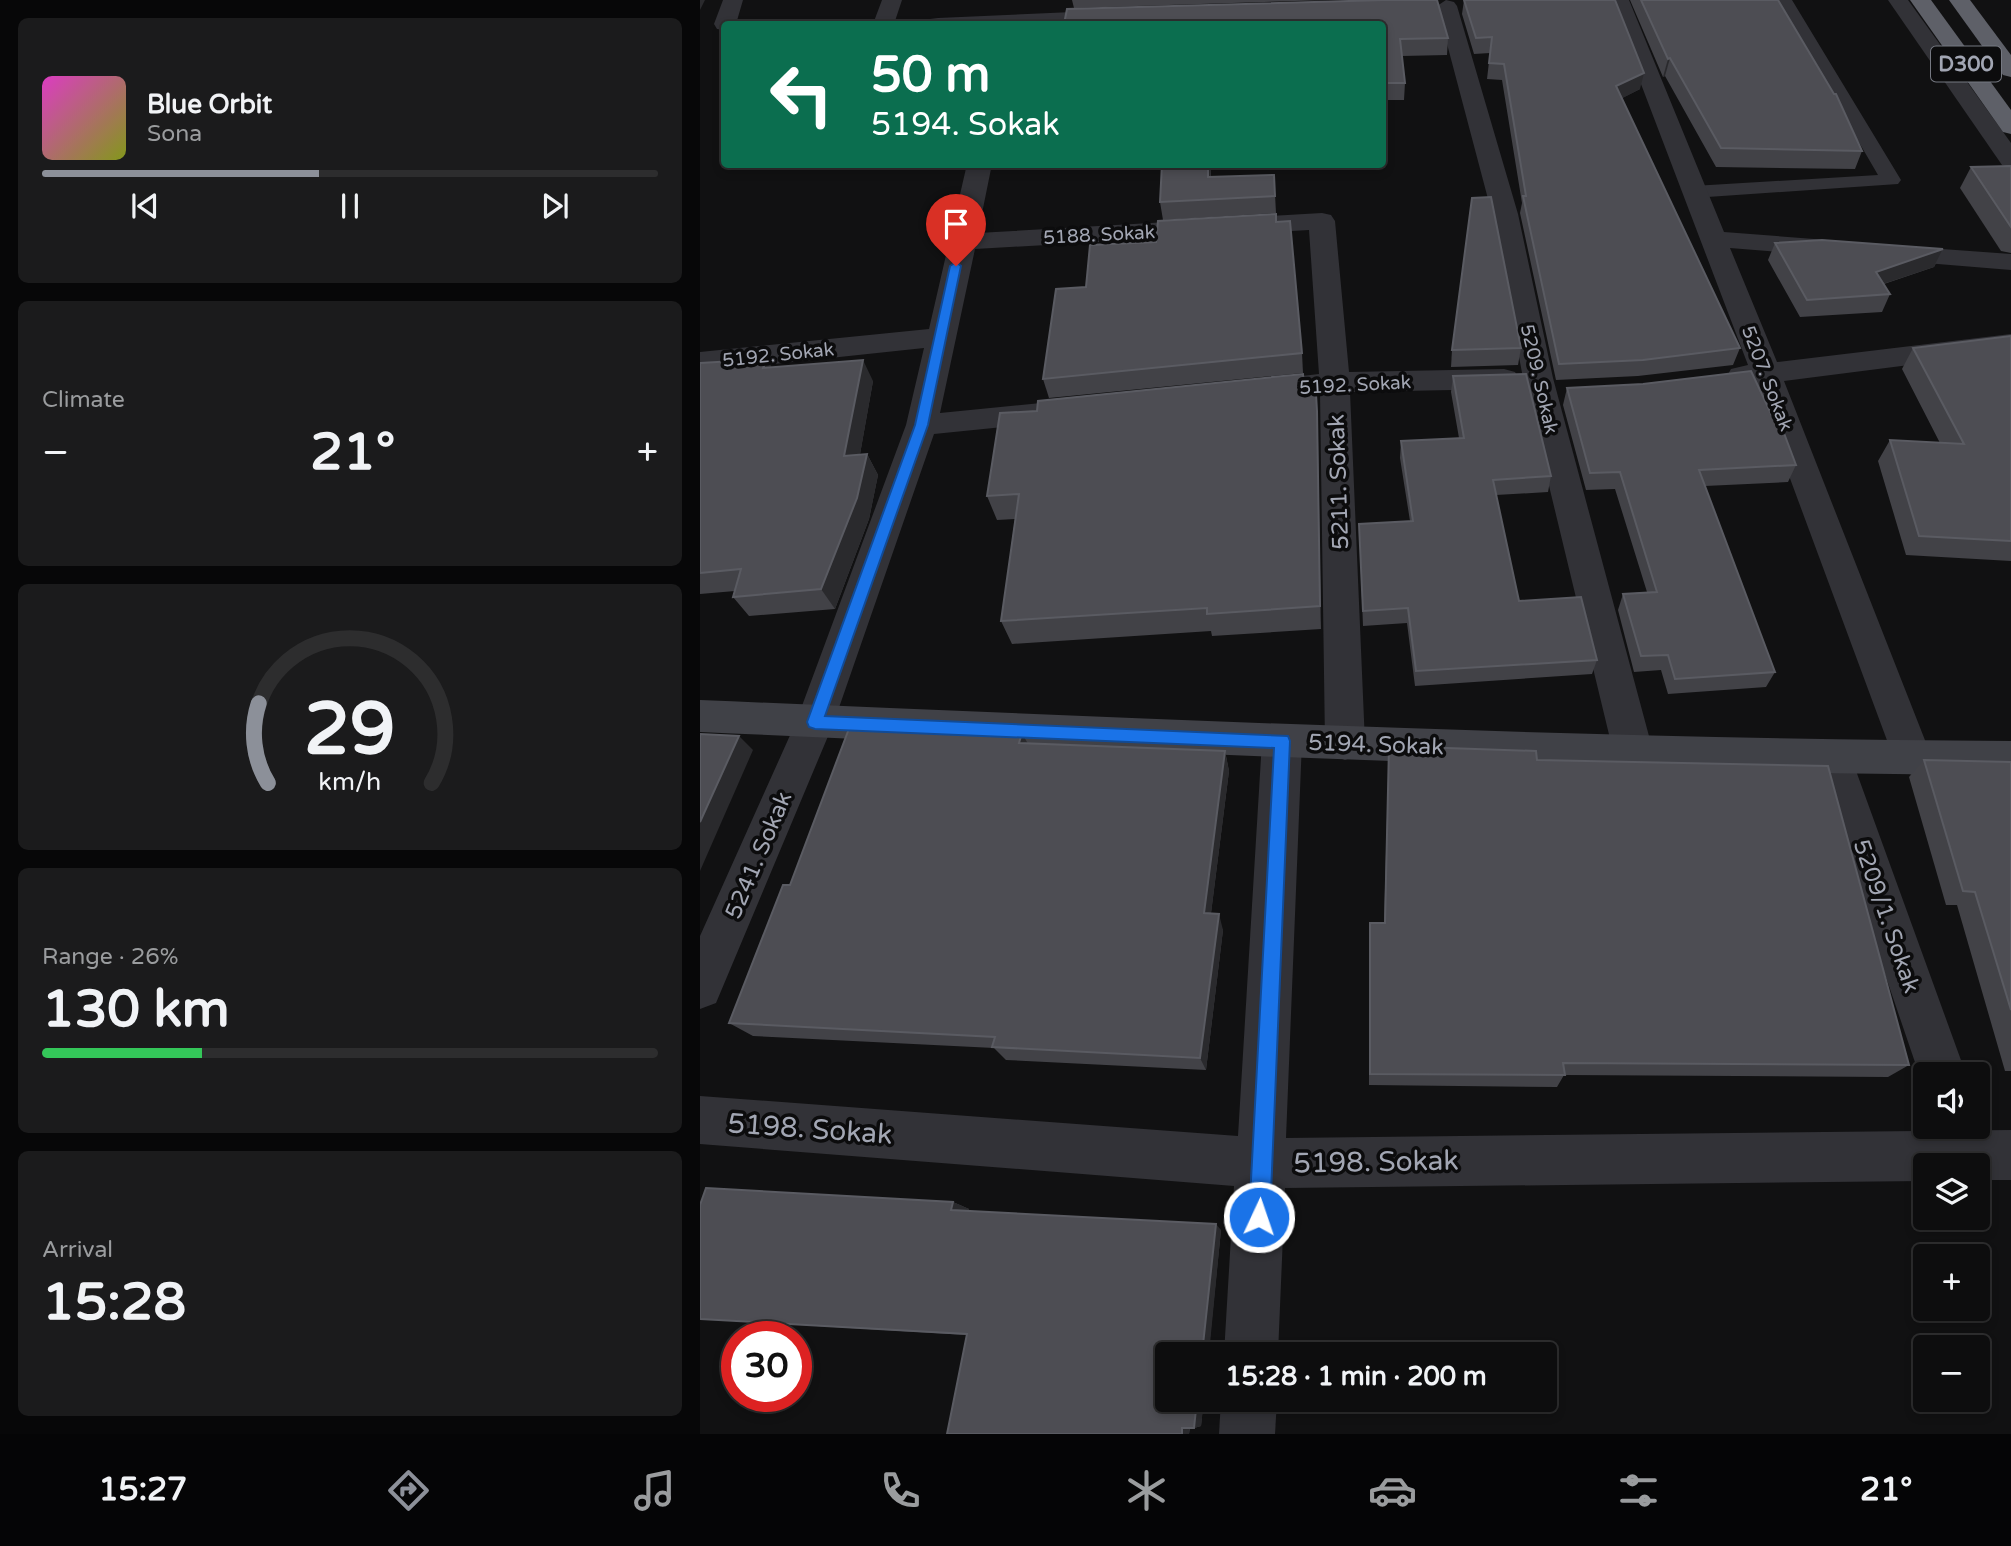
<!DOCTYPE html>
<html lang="en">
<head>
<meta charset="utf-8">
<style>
  body { margin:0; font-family:"Varela Round",sans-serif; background:#1b1b1c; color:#f1f3f6; height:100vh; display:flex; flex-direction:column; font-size:26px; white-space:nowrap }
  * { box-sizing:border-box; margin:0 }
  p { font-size:23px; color:#9a9c9e }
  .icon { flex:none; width:38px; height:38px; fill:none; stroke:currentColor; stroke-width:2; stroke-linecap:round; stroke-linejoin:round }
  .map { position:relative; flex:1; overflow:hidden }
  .drawer { display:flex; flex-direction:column; gap:18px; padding:18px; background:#070708; width:700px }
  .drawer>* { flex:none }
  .hud { position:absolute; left:21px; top:21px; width:665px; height:147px; border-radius:7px; box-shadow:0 4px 10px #0003,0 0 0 2px #2d2d2e; background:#0b6e4f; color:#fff; overflow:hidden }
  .fabs { position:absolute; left:1213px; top:1062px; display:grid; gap:14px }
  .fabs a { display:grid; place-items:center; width:77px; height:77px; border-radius:7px; background:#0d0d0e; box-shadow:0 4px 10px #0003,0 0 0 2px #2d2d2e; font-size:35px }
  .speed { position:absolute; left:21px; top:1321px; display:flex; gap:14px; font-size:35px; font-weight:700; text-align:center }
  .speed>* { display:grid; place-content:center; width:91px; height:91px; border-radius:50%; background:#0d0d0e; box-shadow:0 4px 10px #0003,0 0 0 2px #2d2d2e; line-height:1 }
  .speed .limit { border:10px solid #d22; background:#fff; color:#111 }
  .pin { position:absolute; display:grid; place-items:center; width:60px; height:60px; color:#fff; margin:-72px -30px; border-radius:50% 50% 50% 0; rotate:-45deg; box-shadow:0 0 7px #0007 }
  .pin .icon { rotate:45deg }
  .me { position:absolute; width:77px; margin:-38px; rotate:3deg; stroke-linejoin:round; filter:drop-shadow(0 0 5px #0008) }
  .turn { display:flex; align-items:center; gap:24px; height:147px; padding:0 35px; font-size:32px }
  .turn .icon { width:91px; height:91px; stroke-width:2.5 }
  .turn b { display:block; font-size:49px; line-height:60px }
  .big { font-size:52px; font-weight:800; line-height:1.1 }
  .drawer .widget { flex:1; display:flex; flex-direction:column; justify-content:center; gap:10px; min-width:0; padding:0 24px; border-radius:10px; background:#1b1b1c }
  .drawer .dial { align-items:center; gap:0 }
  .dial svg { height:182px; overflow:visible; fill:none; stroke:#2d2d2e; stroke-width:7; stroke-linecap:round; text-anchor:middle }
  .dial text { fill:#f1f3f6; stroke:none }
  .song { display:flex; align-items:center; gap:21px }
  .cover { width:84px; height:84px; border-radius:10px; background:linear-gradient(135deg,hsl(310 70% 55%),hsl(70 70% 35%)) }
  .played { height:7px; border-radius:4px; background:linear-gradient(90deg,#8c9099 45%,#2d2d2e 45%) }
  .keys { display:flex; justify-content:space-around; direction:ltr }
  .heat { display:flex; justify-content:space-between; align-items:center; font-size:38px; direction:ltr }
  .charge { height:10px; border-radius:5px; background:linear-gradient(90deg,#34c759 26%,#2d2d2e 0) }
  .trip { position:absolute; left:455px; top:1342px; width:402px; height:70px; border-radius:7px; background:#0d0d0e; box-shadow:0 4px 10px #0003,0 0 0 2px #2d2d2e; font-weight:800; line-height:70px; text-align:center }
  .tab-bar { display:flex; height:112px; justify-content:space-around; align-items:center; background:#050506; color:#9a9c9e }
  .tab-bar .icon { width:49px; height:49px }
  .tab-bar .active { color:#8c9099 }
  .tab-bar b { font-size:32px; color:#f1f3f6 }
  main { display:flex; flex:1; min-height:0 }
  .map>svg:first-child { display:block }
</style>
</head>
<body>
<main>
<section class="drawer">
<div class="widget">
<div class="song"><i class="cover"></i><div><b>Blue Orbit</b><p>Sona</p></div></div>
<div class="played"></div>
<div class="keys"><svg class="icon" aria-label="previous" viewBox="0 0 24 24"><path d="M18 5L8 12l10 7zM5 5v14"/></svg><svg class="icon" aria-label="pause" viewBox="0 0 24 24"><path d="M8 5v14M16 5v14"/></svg><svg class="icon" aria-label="next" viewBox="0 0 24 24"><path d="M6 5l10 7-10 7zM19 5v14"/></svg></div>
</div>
<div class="widget"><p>Climate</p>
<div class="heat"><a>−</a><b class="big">21°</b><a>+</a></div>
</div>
<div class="widget dial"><svg viewBox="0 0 100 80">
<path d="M14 69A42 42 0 1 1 86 69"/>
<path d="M14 69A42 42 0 0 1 10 34" stroke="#8c9099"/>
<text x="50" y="56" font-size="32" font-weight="700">29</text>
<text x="50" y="72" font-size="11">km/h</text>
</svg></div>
<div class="widget"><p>Range · 26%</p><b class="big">130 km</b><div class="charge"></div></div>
<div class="widget"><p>Arrival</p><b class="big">15:28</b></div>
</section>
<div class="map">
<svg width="1311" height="1434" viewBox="0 0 1311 1434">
  <rect width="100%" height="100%" fill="#111112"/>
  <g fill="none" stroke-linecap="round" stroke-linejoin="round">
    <polygon fill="#323237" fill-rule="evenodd" points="1076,0 1092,0 1201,180 1198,184 993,198 986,196 983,192 986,188 993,186 1178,175"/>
    <g fill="#323237" fill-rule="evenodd">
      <polygon points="23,0 43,0 36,24 24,24 24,30 17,29 14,24"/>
      <polygon points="182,0 202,0 194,24 173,24"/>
      <polygon points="746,0 754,2 757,6 818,214 853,378 953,751 947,763 933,768 919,763 913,751 823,378 792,214 737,6"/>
      <polygon points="909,0 929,0 1024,232 1127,240 1137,242 1140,248 1137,254 1127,256 1030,248 1077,362 1311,334 1311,352 1084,381 1232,758 1226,770 1212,775 1198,770 1055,384 1042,386 1031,383 1027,376 1031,369 1048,365"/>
      <polygon points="1188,0 1208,0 1311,143 1311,167 1302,165"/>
      <polygon points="418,10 425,12 429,16 425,20 370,24 227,24 230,19 238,18"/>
      <polygon points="267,164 292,164 278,233 622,213 631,215 635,221 649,372 804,369 815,372 819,379 815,386 804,389 650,392 665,743 659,755 645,760 631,755 625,743 620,393 554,400 543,397 539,390 543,383 619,374 609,230 275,249 240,413 351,402 362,405 366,412 362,419 351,422 234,434 134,722 16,1003 0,1009 0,936 96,722 206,425 224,348 0,372 0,352 229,329"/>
      <polygon points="1187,245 1311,254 1311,270 1177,259 1174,253 1177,247"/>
      <polygon points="582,724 596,729 602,741 586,1138 1311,1130 1311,1180 1278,1180 1278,1166 1225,1166 1225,1181 585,1188 578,1354 524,1354 534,1186 0,1144 0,1096 538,1136 562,741 568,729"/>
      <polygon points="1131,740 1145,745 1151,757 1266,1074 1225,1074 1225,1088 1219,1074 1111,757 1117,745"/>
      <polygon points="521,1400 577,1400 575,1434 519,1434"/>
    </g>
    <path fill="#404147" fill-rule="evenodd" d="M0,700C437,718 874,739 1311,741V775C874,773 437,751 0,732Z"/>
    <g fill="#5e6068" fill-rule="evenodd">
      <polygon points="1210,0 1231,0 1311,110 1311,134 1303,132"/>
      <polygon points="1249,0 1270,0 1311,55 1311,77 1303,75"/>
    </g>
  </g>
  <g fill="#424247">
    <polygon points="372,0 629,0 374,8"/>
    <polygon points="764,0 915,0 940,89 922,98 1040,348 1033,365 938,376 856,380 820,213 822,203 802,80 787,79 790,53 774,54 762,14"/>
    <polygon points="930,0 1078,0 1162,151 1155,169 1016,167 965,76 963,77"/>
    <polygon points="682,24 748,38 747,55 702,56 705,83 704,100 682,100"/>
    <polygon points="462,164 511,164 511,177 574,175 576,213 463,220 460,202"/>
    <polygon points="1311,166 1311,253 1301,251 1260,188 1271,167"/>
    <polygon points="576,222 602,353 603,373 349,398 343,379 386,287 456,242"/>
    <polygon points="1075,243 1243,249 1234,267 1184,284 1190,294 1182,312 1100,317 1068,260"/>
    <polygon points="1311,336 1311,561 1206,555 1178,461 1190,440 1240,443 1202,369 1213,348"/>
    <polygon points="821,348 818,365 751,367 752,350"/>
    <polygon points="0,363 72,368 173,381 160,454 167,454 178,475 169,519 135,609 49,616 33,597 35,591 0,594"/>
    <polygon points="753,376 851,476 848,492 796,495 819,601 897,660 892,674 715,686 707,623 663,626 659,524 710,521 700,458 701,441 759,438 751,392"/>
    <polygon points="867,388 1096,465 1088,482 1005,486 1075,672 1066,687 968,694 961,670 934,672 918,610 923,594 947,592 915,489 886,490 863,405"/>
    <polygon points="605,395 617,411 621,629 512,636 511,631 312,644 301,621 315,519 297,520 287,496"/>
    <polygon points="322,733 327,743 525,751 529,771 511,913 523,930 506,1070 306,1060 294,1048 53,1036 29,1023 90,885"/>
    <polygon points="689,746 837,760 1209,1065 1188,1077 864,1075 857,1087 669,1085 669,939 684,923"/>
    <polygon points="1224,760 1311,762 1311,1071 1305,1071 1257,905 1246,905 1209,777"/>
    <polygon points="253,1202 269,1209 269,1211 521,1230 501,1426 494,1428 490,1428 489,1434 267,1335 0,1319 0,1205"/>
  </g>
  <g fill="#2a2a2d">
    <polygon points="0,0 5,0 0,10"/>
    <polygon points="970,58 965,76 963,77 968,59"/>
    <polygon points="944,73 940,89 913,103 916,86"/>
    <polygon points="508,164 511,164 510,194 508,177"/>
    <polygon points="1243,249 1234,267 1168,289 1176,272"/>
    <polygon points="67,359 79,380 63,368"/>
    <polygon points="163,360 173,381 156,477 144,456"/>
    <polygon points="617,411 618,436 621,629 620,606"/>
    <polygon points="167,454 178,475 169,519 135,609 121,589"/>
    <polygon points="322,733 333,753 319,743"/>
    <polygon points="39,736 53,750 0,871 0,822"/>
    <polygon points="525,751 529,771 509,929 504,913"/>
    <polygon points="519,914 523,930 506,1070 500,1058"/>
    <polygon points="253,1202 269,1209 267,1217 251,1210"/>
    <polygon points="516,1224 521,1230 509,1354 502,1354"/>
    <polygon points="497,1400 504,1400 501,1426 494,1428"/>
    <polygon points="490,1425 489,1434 482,1434 482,1428"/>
  </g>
  <g fill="#4d4d53" stroke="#5a5b62" stroke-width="2">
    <polygon points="684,0 737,0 748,38 700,39 705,83 682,83 682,24 364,24 367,9"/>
    <polygon points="764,0 915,0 944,73 916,86 1040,348 943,360 859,364 823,196 826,196 804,64 789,63 792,37 776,38"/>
    <polygon points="941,0 1078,0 1134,94 1136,94 1162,151 1021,148 970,58 968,59"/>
    <polygon points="462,164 508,164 508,177 574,175 575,196 460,202"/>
    <polygon points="1311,166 1311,227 1271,167"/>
    <polygon points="791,197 821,348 752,350 772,198"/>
    <polygon points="576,214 576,222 590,221 602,353 343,379 356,289 386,287 390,245 456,242 458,221"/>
    <polygon points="1122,240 1243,249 1176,272 1190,294 1107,300 1075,243"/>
    <polygon points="1311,336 1311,541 1219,536 1190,440 1264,444 1213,348"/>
    <polygon points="67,359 63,368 163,360 144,456 167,454 157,498 121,589 33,597 41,569 0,573 0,363"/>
    <polygon points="1051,371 1074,420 1079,420 1096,465 999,470 1075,672 975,679 968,655 941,656 923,594 957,592 920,472 890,473 867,388 943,384"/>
    <polygon points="603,374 605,395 616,394 617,411 620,606 507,614 507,608 301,621 319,494 287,496 300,413 337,411 338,401"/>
    <polygon points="826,374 851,476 793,480 819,601 881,597 897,660 716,671 708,608 663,611 659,524 713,521 701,441 764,438 753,376"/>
    <polygon points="150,726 322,733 319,743 525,751 504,913 519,914 500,1058 292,1047 295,1037 29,1023 83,885 90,885"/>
    <polygon points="0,734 39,736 0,822"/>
    <polygon points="689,746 836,751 837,760 1128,766 1209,1065 863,1063 865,1075 670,1074 670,923 685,923"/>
    <polygon points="1224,760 1311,762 1311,1010 1275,892 1263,891"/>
    <polygon points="6,1188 253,1202 251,1210 516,1224 502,1354 467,1354 467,1400 497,1400 494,1428 482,1428 482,1434 247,1434 267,1334 0,1319 0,1205"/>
  </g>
  <polygon fill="#1a73e8" stroke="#114b97" stroke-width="2" points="256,262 261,266 228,425 125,716 588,736 590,741 570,1217 567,1225 559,1228 552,1225 549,1217 574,748 115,729 109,727 107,722 215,425 250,266"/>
  <g text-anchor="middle" stroke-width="7" stroke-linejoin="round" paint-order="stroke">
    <g font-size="19" fill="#a2a6b3" stroke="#0c0c0d">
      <text transform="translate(399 234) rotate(-3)" y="7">5188. Sokak</text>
      <text transform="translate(78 354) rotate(-6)" y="7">5192. Sokak</text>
      <text transform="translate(1068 378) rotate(69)" y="7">5207. Sokak</text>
      <text transform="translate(840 379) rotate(77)" y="7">5209. Sokak</text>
      <text transform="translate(655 384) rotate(-3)" y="7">5192. Sokak</text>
    </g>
    <rect fill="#0c0c0d" stroke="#757881" stroke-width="2" x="1231" y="46.5" width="70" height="35" rx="5"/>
    <g font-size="21" font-weight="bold" fill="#a2a6b3">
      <text x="1266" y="71">D300</text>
    </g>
    <g font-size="23" fill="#a2a6b3" stroke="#0c0c0d">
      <text transform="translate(638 482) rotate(-92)" y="8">5211. Sokak</text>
      <text transform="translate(676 744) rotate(2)" y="8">5194. Sokak</text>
      <text transform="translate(58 855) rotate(-67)" y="8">5241. Sokak</text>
      <text transform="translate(1187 916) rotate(71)" y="8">5209/1. Sokak</text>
    </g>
    <g font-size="28" fill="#a2a6b3" stroke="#0c0c0d">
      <text transform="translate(110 1128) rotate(4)" y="10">5198. Sokak</text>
      <text transform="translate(676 1161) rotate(-1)" y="10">5198. Sokak</text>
    </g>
  </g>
</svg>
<div class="fabs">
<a><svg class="icon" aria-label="sound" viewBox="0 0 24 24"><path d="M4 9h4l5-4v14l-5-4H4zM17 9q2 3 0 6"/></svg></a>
<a><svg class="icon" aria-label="layers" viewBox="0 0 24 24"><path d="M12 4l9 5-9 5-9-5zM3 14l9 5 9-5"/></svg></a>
<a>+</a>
<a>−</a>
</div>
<div class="speed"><div class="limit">30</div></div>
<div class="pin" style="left:256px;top:266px;background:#d93025"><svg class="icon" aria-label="arrive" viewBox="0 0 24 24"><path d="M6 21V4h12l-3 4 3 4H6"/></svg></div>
<svg class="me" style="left:559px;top:1217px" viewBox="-20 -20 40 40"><circle r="17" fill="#1a73e8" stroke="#fff" stroke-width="3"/><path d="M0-11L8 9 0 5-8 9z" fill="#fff"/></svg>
<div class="trip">15:28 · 1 min · 200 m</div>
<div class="hud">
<div class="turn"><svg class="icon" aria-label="left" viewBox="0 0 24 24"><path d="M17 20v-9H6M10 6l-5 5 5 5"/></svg><div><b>50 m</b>5194. Sokak</div></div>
</div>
</div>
</main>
<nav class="tab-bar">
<b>15:27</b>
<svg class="icon active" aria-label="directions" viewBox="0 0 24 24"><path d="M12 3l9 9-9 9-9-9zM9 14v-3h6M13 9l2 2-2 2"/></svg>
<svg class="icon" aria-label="music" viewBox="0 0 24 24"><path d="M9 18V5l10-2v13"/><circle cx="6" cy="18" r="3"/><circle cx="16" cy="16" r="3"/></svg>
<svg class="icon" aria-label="phone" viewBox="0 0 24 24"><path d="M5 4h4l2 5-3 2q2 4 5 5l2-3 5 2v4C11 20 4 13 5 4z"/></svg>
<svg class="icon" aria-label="climate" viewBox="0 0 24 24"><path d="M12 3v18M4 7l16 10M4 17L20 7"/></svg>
<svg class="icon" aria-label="car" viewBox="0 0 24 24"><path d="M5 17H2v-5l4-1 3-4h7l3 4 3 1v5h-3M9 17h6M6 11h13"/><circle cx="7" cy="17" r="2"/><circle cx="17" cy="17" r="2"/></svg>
<svg class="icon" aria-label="filters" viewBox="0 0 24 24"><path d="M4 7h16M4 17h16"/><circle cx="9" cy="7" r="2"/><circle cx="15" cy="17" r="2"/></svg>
<b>21°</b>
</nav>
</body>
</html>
